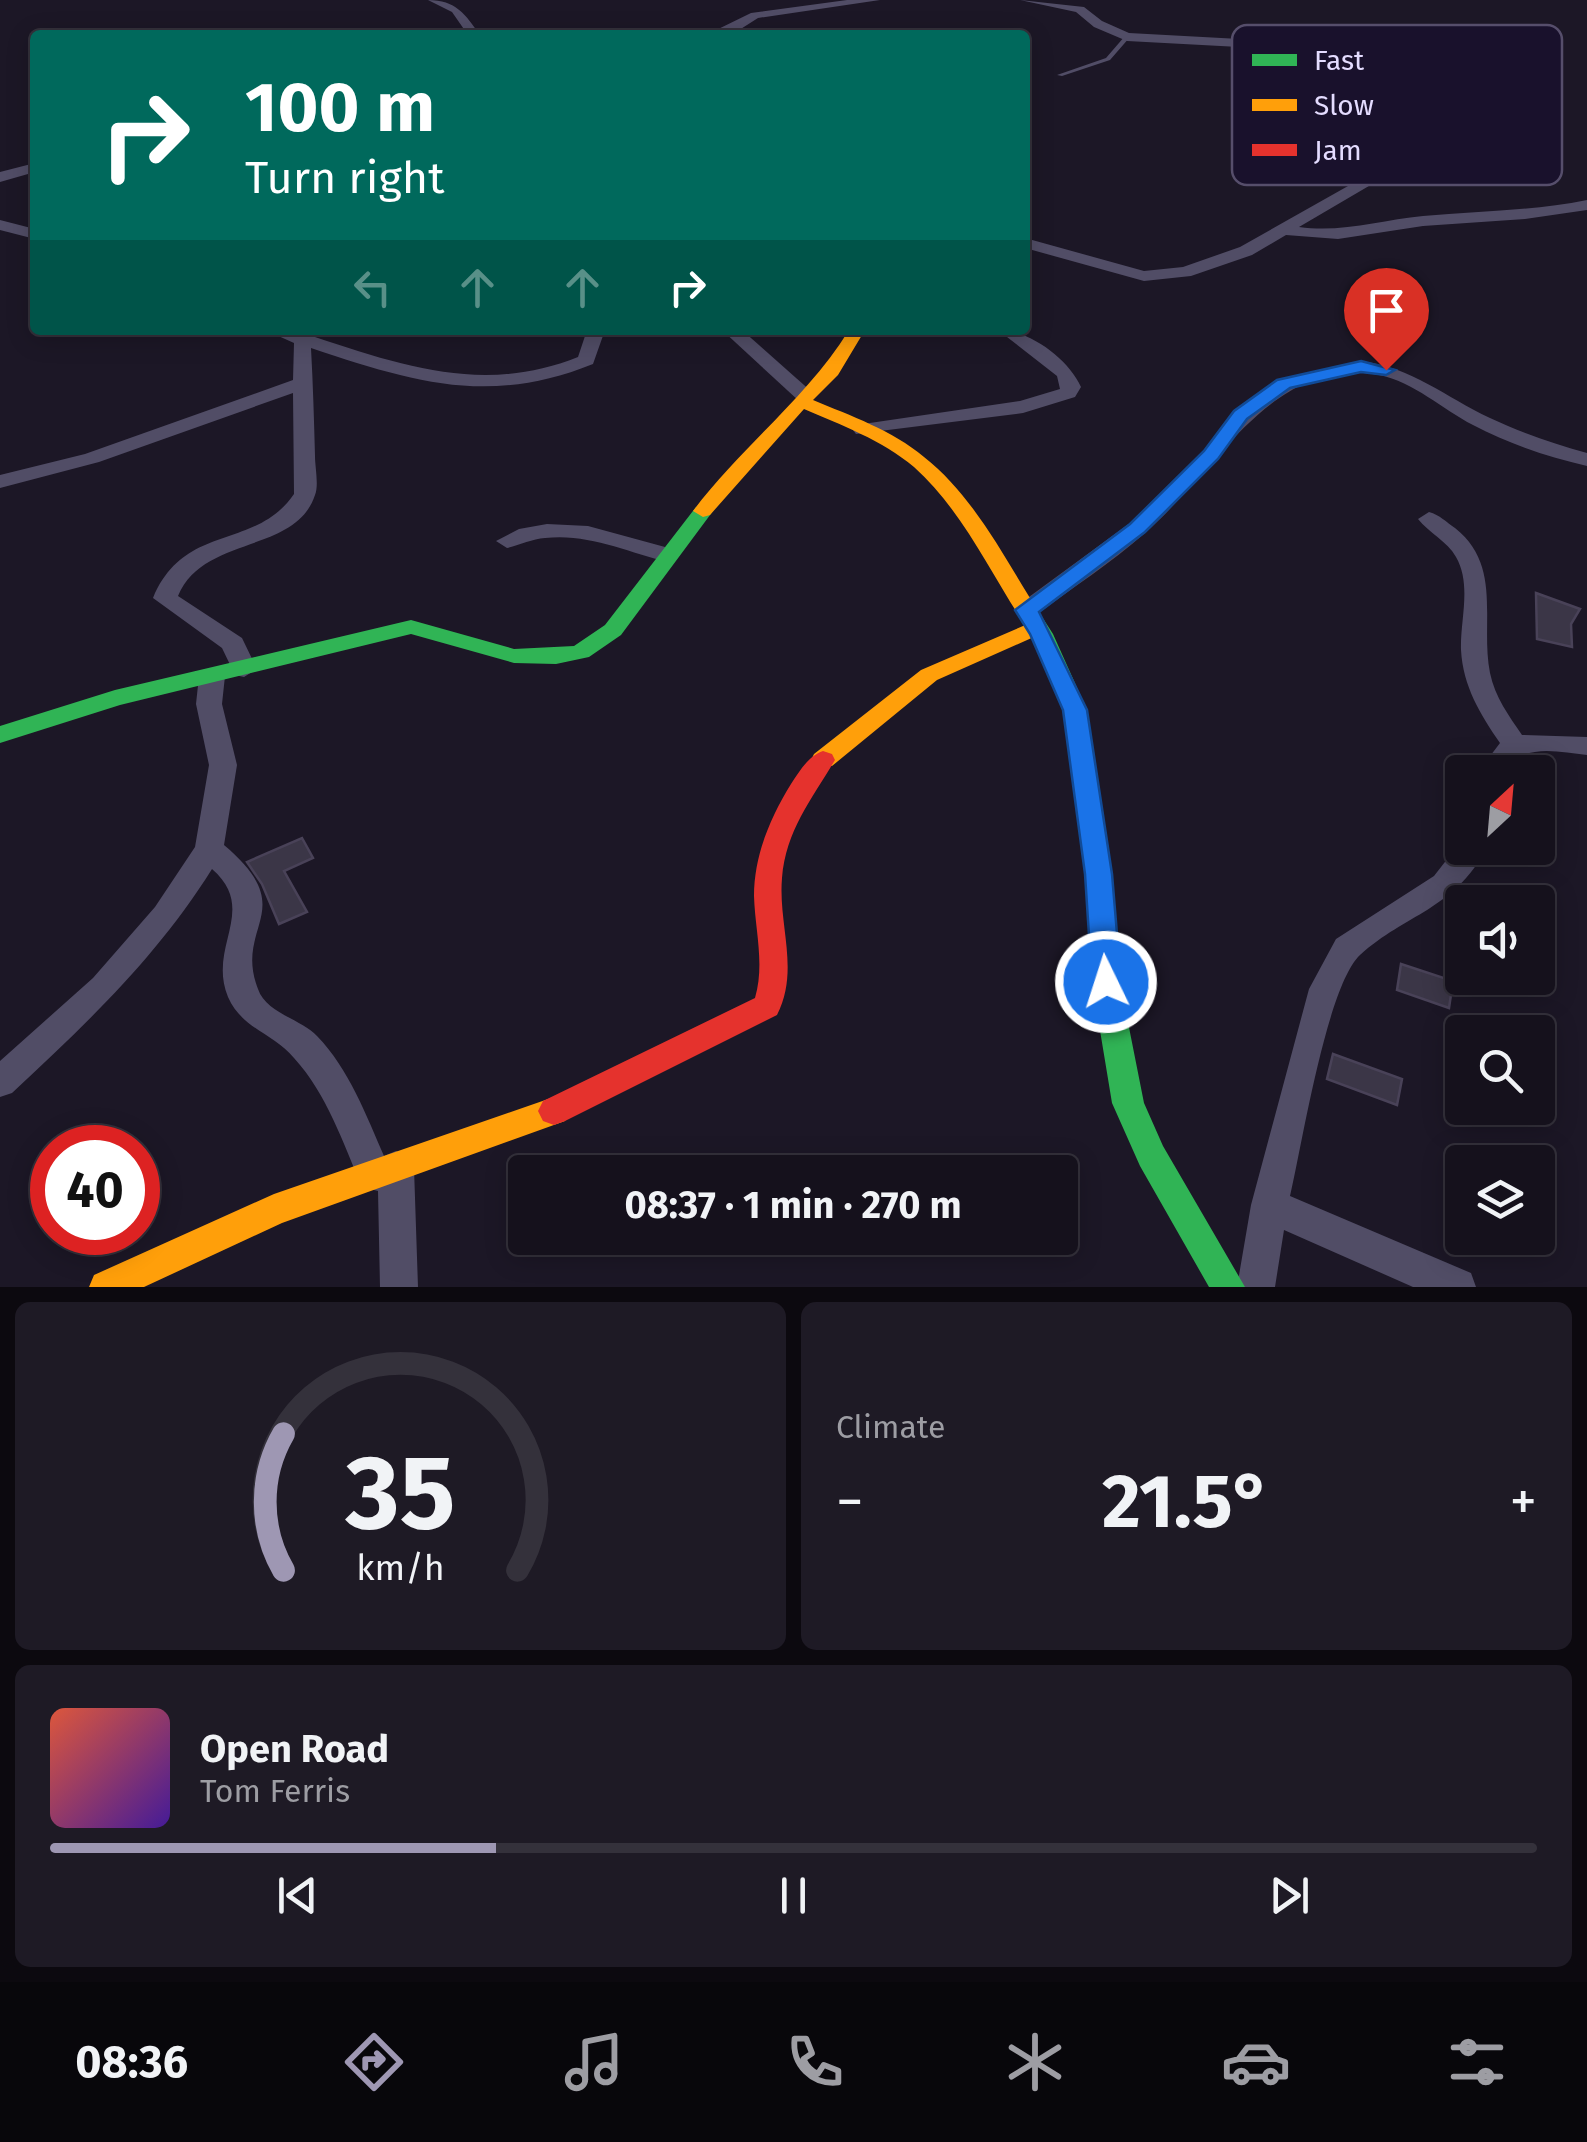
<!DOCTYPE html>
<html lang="en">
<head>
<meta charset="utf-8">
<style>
  body { margin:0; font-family:"Fira Sans",sans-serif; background:#1e1a25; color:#f1f3f6; height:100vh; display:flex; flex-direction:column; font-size:38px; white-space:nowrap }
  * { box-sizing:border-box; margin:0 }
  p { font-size:32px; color:#9d9da3 }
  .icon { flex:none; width:55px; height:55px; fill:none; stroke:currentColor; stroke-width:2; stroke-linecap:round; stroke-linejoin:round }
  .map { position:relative; height:1287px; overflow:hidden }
  .side { display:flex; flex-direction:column; gap:15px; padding:15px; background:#0c090f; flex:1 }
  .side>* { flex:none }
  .banner { position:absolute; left:30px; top:30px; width:1000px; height:305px; border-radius:10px; box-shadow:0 5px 25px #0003,0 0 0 2px #34313b; background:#00695c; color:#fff; overflow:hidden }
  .needle { width:65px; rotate:26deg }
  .fabs { position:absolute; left:1445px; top:755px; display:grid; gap:20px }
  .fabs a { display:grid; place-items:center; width:110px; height:110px; border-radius:10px; background:#15111c; box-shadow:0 5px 25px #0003,0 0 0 2px #34313b; font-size:50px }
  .speed { position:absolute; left:30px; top:1125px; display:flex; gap:20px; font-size:50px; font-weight:700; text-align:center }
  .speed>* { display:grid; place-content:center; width:130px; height:130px; border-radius:50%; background:#15111c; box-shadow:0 5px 25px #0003,0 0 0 2px #34313b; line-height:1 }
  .speed .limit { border:15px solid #d22; background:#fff; color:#111 }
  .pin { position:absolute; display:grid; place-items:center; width:85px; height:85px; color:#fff; margin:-102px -42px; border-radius:50% 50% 50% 0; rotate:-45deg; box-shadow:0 0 10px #0007 }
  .pin .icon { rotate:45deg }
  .me { position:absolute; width:110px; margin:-55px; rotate:356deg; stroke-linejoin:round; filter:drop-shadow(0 0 8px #0008) }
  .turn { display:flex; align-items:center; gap:35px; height:210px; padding:0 50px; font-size:45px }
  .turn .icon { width:130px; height:130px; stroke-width:2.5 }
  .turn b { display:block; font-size:70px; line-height:85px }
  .lanes { display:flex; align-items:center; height:95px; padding:0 50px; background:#0003; justify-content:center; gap:50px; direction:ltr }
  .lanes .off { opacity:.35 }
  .big { font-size:75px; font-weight:700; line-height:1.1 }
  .side .tile { flex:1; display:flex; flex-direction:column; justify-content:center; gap:15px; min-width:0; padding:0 35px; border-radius:15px; background:#1e1a25 }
  .side .dial { align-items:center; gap:0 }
  .dial svg { height:260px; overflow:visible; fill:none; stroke:#34313b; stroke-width:7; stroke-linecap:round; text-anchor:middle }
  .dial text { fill:#f1f3f6; stroke:none }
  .song { display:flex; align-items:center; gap:30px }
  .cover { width:120px; height:120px; border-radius:15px; background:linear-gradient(135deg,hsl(10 70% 55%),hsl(260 70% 35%)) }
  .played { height:10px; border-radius:5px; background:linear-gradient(90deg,#9e97b3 30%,#34313b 30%) }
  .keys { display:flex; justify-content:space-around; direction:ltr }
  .heat { display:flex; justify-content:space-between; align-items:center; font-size:55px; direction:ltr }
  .side .tiles { flex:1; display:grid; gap:15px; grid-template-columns:1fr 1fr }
  .tile:last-child { grid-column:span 2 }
  .trip { position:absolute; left:508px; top:1155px; width:570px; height:100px; border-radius:10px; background:#15111c; box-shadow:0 5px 25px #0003,0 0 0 2px #34313b; font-weight:700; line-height:100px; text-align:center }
  .menu { display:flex; height:160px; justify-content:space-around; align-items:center; background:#08070b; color:#9d9da3 }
  .menu .icon { width:70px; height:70px }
  .menu .selected { color:#9e97b3 }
  .menu b { font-size:45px; color:#f1f3f6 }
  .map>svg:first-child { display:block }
</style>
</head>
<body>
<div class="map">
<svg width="1587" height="1287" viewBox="0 0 1587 1287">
  <rect width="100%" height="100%" fill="#1c1726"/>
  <g fill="#3b3647" stroke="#494258" stroke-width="2.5">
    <polygon points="1536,593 1580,609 1571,624 1572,647 1537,639"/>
    <polygon points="302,838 313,858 284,871 307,912 279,924 262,884 247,862"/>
    <polygon points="1401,964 1453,981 1449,1008 1397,990"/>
    <polygon points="1333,1054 1402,1079 1397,1105 1327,1079"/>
  </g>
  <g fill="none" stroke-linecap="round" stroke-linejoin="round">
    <polygon fill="#514d66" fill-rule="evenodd" points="1125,36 1130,37 1110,60 1062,76 1057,75 1106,58"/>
    <g fill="#514d66" fill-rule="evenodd">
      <path d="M428,0C456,0 465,14 480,35H468L452,12Z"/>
      <polygon points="847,0 880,0 758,18 736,32 706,35 751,13"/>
      <polygon points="1020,0 1084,7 1102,21 1129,33 1296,42 1435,67 1429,71 1296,50 1127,41 1094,27 1076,12"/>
      <path d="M1454,113L1461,117L1470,138L1454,165L1374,183L1299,227C1342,233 1381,220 1423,216C1478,211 1533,211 1587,200V210L1525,219L1423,226L1338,239L1286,235L1252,255L1191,276L1144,281L1025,248V238L1144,271L1183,267L1240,247L1364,177L1443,159L1456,138L1447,117Z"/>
      <polygon points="35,163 35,172 0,182 0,172"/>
      <polygon points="0,220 35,229 35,239 0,230"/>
      <path d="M265,330H318L315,337C406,367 485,394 578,357L587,330H605L593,364C489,406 413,382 311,348C313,384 314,420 315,456C315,467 319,485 315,495C296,554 203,535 178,596L242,638L257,669L244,677L235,675L222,648L153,598C185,522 255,551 294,494L293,393L99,462L0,488V475L85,454L293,380L294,343Z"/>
      <polygon points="722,330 742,330 813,393 813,401 799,401"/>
      <path d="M998,330C1029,330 1068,358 1081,387L1075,397L1023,413L856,434L853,430L856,426L863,424L1020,401L1060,389L1057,376Z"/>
      <path d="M1361,361C1412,367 1445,397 1490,418C1522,433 1554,444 1587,453V466C1548,457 1509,444 1473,425C1442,409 1414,382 1379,375C1273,353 1213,475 1145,533C1111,563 1072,588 1036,615H1018L1015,610L1018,605L1130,523L1204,451L1234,411L1277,380Z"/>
      <path d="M1429,512C1440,515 1446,522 1455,528C1503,566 1480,622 1490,673C1495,697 1509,716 1522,735L1587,737V755C1558,752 1522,742 1506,772H1478L1500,743C1480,714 1463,686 1461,650C1460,620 1472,585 1456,557C1447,541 1429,533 1418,519Z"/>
      <path d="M547,524L588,526L676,550L680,555L668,562C627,552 588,533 545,538C532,539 520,545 507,548L496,541L519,529Z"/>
      <path d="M212,668L225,676L222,704L237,765L224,845C302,911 233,925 258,989C266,1013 301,1019 317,1036C349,1069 366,1115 384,1156L396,1151L409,1156L414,1168L418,1287H380L378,1191L362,1187C343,1143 327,1094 294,1058C273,1033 242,1029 228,997C207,946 259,910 212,869C156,958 89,1021 12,1093L0,1097V1061L93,978L155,907L195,847L209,765L196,704L199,676Z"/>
      <path d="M1462,840V848H1487C1452,911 1407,913 1360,955C1327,986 1302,1145 1290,1196L1471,1273L1476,1287H1413L1284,1230L1275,1287H1237L1251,1205L1309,989L1336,939L1434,876Z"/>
    </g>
    <g fill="#30b455" fill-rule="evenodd">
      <polygon points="703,505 713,511 621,635 589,657 556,664 514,663 411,634 120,705 0,743 0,726 115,690 411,620 514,649 574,646 605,625 696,507"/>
      <polygon points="1029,607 1037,609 1053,634 1087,710 1111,874 1120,982 1144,1103 1163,1146 1245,1287 1209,1287 1140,1166 1112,1103 1092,982 1085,874 1063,710 1031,634 1018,614"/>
    </g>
    <g fill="#ff9f0a" fill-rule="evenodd">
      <path d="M849,330H865L838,375L813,400C851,416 892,430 924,457C975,497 1006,561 1040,614L1037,619H1021C988,568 960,508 914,467C882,440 841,425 804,409L710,515L703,517L693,511C741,447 807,398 849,330Z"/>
      <polygon points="1037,620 1048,627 1045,632 937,680 832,766 814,766 811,760 814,754 921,670"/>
      <polygon points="554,1097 565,1101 570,1111 565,1121 282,1223 144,1287 89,1287 94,1275 274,1194"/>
    </g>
    <path fill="#e5322d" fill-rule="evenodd" d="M823,751L832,754L835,760C812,799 786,830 782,878C778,925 800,970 777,1015L565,1121L554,1125L543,1121L538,1111L543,1101L755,998C765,964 755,930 754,896C754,856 770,818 791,784C799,772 808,756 823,751Z"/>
  </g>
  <polygon fill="#1a73e8" stroke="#114b97" stroke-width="2.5" points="1361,361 1395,370 1386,375 1361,372 1290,388 1247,419 1218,459 1145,532 1039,612 1087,710 1112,874 1121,982 1117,991 1106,994 1096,991 1092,982 1085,874 1063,710 1030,634 1015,610 1130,524 1204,451 1234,411 1277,380"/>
  <rect x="1232" y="25" width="330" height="160" rx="15" fill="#19112c" stroke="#564e6b" stroke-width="2.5"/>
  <rect x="1252" y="54" width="45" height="12" fill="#30b455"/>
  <rect x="1252" y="99" width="45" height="12" fill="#ff9f0a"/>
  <rect x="1252" y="144" width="45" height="12" fill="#e5322d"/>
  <g font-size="28" fill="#e4dcff">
    <text x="1314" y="70">Fast</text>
    <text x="1314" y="115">Slow</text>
    <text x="1314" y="160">Jam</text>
  </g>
</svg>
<div class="fabs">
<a><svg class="needle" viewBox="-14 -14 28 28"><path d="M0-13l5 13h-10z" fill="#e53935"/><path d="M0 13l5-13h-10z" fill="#9d9da3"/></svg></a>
<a><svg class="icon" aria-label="sound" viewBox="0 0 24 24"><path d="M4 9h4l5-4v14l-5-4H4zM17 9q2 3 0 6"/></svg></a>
<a><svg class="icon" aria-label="search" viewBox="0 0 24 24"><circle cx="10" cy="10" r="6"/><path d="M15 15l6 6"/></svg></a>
<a><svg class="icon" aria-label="layers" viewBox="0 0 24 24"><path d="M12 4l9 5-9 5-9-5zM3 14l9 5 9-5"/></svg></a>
</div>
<div class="speed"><div class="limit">40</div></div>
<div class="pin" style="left:1386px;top:370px;background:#d93025"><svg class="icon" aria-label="arrive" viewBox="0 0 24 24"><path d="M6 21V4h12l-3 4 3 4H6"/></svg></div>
<svg class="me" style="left:1106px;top:982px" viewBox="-20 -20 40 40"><circle r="17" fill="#1a73e8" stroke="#fff" stroke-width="3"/><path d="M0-11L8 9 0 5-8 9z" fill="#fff"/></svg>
<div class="trip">08:37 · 1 min · 270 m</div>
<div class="banner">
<div class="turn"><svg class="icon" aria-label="right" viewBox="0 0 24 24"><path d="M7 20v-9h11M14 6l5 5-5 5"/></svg><div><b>100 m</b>Turn right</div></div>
<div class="lanes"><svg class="icon off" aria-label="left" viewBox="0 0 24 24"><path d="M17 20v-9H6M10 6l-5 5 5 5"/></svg><svg class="icon off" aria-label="ahead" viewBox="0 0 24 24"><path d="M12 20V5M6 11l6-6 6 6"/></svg><svg class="icon off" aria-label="ahead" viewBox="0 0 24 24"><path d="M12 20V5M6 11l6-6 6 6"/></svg><svg class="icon" aria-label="right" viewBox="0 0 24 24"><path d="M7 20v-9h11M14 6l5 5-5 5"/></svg></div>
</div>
</div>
<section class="side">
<div class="tiles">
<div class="tile dial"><svg viewBox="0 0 100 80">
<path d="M14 69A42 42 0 1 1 86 69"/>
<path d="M14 69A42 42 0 0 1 14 27" stroke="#9e97b3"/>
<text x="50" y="56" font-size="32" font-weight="700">35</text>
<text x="50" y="72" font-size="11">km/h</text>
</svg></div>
<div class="tile"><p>Climate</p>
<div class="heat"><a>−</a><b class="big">21.5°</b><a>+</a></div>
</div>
<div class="tile">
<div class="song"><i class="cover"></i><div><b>Open Road</b><p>Tom Ferris</p></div></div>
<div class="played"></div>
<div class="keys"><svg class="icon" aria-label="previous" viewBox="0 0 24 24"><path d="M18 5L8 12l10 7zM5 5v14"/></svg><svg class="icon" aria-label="pause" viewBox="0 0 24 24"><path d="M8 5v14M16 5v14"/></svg><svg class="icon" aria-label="next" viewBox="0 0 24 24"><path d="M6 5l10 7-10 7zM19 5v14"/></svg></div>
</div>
</div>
</section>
<nav class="menu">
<b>08:36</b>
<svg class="icon selected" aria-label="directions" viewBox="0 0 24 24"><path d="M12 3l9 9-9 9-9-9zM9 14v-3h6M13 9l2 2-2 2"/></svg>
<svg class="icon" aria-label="music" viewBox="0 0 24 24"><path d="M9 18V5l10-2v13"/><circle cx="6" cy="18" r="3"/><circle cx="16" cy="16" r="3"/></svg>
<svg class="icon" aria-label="phone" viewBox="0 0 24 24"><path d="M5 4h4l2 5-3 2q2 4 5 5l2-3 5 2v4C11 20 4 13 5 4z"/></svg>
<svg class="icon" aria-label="climate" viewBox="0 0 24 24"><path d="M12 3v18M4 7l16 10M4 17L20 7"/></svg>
<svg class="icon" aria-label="car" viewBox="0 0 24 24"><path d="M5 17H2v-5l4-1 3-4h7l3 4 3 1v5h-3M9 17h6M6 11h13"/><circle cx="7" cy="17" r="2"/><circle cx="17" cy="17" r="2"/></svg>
<svg class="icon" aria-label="filters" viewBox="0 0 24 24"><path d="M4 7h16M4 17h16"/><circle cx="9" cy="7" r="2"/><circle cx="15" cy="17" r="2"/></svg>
</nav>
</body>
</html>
